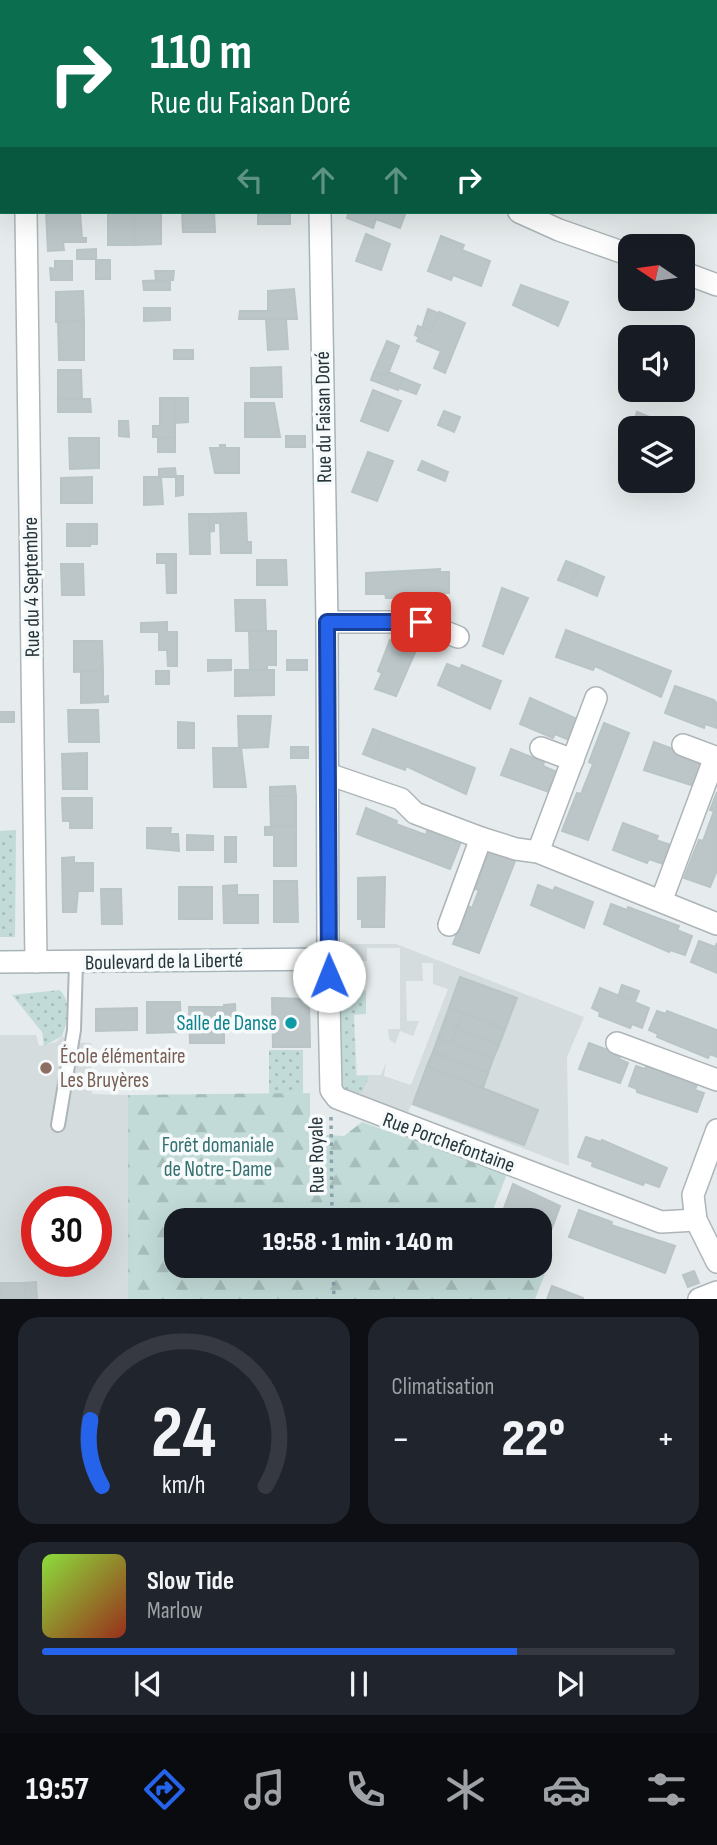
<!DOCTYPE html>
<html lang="fr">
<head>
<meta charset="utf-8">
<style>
  body { margin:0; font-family:"Sofia Sans Condensed",sans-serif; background:#20242c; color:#f1f3f6; height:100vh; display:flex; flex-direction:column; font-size:26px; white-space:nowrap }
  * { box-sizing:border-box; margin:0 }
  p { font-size:23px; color:#9ea1a6 }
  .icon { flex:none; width:38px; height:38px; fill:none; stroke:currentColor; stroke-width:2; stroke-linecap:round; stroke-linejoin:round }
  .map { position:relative; height:1299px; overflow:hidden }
  .sheet { display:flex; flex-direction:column; gap:18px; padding:18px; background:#0d0f14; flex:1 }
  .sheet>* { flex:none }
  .hud { position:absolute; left:0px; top:0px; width:718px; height:214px; box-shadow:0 7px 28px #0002; background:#0b6e4f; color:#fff; overflow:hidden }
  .needle { width:46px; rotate:283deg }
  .controls { position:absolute; left:618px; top:234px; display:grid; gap:14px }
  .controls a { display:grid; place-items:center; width:77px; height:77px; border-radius:14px; background:#171b24; box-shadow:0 7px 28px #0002; font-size:35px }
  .speed { position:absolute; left:21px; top:1186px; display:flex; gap:14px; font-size:35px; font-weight:700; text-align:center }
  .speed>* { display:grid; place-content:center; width:91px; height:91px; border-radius:50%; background:#171b24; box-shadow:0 7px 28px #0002; line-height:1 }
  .speed .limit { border:10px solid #d22; background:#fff; color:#111 }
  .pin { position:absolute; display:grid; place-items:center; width:60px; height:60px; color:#fff; margin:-30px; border-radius:14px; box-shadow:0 4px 10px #0006 }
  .me { position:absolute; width:77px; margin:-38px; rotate:359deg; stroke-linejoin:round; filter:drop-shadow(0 0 5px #0008) }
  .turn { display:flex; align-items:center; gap:24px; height:147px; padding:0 35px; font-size:32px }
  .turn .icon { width:91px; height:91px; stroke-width:2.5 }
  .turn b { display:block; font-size:49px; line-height:60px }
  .lanes { display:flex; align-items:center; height:66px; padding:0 35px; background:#0003; justify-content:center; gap:35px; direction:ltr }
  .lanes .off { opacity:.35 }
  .big { font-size:52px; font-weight:800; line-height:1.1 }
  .sheet .widget { flex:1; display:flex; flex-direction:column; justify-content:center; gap:10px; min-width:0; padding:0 24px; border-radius:21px; background:#20242c }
  .sheet .dial { align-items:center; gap:0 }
  .dial svg { height:182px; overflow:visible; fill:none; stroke:#363941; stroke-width:7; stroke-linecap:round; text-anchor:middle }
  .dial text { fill:#f1f3f6; stroke:none }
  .song { display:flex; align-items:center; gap:21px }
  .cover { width:84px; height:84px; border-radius:10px; background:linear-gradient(135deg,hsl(90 70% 55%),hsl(10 70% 35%)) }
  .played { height:7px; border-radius:4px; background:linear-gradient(90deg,#2563eb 75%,#363941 75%) }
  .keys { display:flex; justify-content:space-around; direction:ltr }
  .heat { display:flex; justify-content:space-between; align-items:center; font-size:38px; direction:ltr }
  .sheet .tiles { flex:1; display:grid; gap:18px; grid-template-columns:1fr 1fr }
  .widget:last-child { grid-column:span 2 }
  .trip { position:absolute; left:164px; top:1208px; width:388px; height:70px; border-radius:21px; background:#171b24; box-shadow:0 7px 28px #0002; font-weight:800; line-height:70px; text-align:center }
  .tab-bar { display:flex; height:112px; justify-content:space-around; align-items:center; background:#090b0e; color:#9ea1a6 }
  .tab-bar .icon { width:49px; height:49px }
  .tab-bar .selected { color:#2563eb }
  .tab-bar b { font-size:32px; color:#f1f3f6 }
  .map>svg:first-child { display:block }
</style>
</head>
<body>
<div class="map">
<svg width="717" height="1299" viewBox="0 0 717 1299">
  <defs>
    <pattern id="grass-dots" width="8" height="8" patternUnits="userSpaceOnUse" patternTransform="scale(1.75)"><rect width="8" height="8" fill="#c2dbd8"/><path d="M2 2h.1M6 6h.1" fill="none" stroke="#a7bdba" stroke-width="1.8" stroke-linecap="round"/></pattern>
    <pattern id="forest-firs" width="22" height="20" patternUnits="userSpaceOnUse" patternTransform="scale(1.75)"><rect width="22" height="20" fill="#c2dbd8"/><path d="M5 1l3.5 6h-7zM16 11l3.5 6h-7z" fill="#a7bdba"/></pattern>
  </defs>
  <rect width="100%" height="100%" fill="#e6eced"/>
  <g fill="#d4dcdd" fill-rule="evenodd">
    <path d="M335,944H396L584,1017L567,1057L569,1166L411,1105L407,1115L359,1096L369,1076H356L354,1014L366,991H354L336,960ZM367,948H400V1029H388L389,1039L395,1044L400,1031L413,1036L419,1021H407L406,981H423L422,963H433V984L448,989L411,1085L384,1076L386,1062L381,1075H357L354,1015L366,1014V990H354V962L367,961ZM460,977L516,998L483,1088L538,1110L524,1145L413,1104Z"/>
    <path d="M0,1035H36L39,1046L56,1042L62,1036L70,1042L91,1043L92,1094L128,1095V1299H0ZM37,1202H96V1262H37Z"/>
  </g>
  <g fill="url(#grass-dots)">
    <polygon points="16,830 15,937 0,937 0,831"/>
    <polygon points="336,960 354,961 354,990 366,991 366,1014 354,1014 356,1076 369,1076 362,1092 352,1097 340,1086"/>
    <path d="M60,990C72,1004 68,1020 62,1036L44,1046L42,1032L12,995Z"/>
    <polygon points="269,1050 303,1050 303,1093 269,1094"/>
  </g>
  <polygon fill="url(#forest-firs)" points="310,1093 310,1134 344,1136 362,1122 507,1174 489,1220 177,1220 177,1265 541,1265 541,1250 553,1254 535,1299 128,1299 128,1095"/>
  <g fill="#bcc6c8" stroke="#b9c4c6" stroke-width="2">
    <polygon points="46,212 80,212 82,238 86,238 86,242 63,242 64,250 48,251"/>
    <polygon points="108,212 134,212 135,245 108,245"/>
    <polygon points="134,212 161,212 161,244 135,245"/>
    <polygon points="182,212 214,212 215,232 183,232"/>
    <rect x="258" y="212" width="32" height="12"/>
    <polygon points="349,212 406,212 400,228 376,219 373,228 347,218"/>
    <polygon points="366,234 390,244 381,270 356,261"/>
    <polygon points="441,236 464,245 462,250 490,261 481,286 453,275 451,280 428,271"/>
    <polygon points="96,249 96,259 77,259 77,250"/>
    <rect x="96" y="260" width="14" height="19"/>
    <polygon points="55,261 72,261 72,280 51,280 50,268 55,269"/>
    <polygon points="155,271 174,271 173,280 156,280"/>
    <polygon points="170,280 170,290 144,290 143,281"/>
    <polygon points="521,285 568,302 558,326 513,305"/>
    <polygon points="294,289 297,319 239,319 240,311 268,311 268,291"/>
    <polygon points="83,291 84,321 56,322 56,292"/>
    <polygon points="144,308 170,308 170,320 144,321"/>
    <polygon points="428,309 438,313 431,332 422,328"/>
    <polygon points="439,312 465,323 445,373 434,368 441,351 417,341 419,337 415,335 418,326 431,332"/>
    <polygon points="266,319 286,319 288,349 268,350"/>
    <polygon points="84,321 84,360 59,360 58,322"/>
    <polygon points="387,341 399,346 387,376 374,372"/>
    <rect x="174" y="350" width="19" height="9"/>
    <polygon points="281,367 282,397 251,397 251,368"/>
    <polygon points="58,370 81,370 82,399 58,399"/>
    <polygon points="374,372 387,376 389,372 403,378 398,390 371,380"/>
    <polygon points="403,378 420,385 416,394 399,388"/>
    <polygon points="373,390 401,401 388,431 361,421"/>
    <polygon points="160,398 175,398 175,437 153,437 153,426 160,426"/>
    <polygon points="175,398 188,398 188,422 175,423"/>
    <polygon points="58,399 90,399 91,412 58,412"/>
    <polygon points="245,403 274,403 280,437 245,437"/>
    <polygon points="444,411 460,417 454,432 438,425"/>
    <polygon points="637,412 665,423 663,429 631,429"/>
    <polygon points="119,421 128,421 129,437 119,436"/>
    <polygon points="630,432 630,460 621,456"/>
    <rect x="286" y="436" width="19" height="11"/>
    <polygon points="175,437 175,452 158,452 158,438"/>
    <polygon points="69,438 99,438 99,468 70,469"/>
    <polygon points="220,445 225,445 225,448 239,448 239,473 215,473 210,448 220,448"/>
    <polygon points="368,452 393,461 377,501 352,492"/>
    <polygon points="422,461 448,472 445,481 418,470"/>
    <polygon points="175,468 176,477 159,477 159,469"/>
    <polygon points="183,476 183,495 176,496 176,476"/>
    <polygon points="92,477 92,503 61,503 61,478"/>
    <polygon points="144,477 161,477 163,504 144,505"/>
    <polygon points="246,513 247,542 251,542 251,553 221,553 220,523 214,523 214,531 209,532 209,514"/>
    <polygon points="189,514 209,514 210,554 190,554"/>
    <rect x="67" y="524" width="23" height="22"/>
    <rect x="90" y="524" width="7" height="20"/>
    <polygon points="157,554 176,554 176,593 167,593 166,563 157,563"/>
    <polygon points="257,560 286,560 287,585 257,585"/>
    <polygon points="566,561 579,566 571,585 558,580"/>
    <polygon points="61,564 83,564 84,595 62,595"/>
    <polygon points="579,566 604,577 597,596 571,585"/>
    <polygon points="440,569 440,572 449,572 449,593 440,593 440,597 386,598 385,594 366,594 366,573"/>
    <polygon points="502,588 528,598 503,654 483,646"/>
    <polygon points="235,600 265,600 266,631 236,631"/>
    <polygon points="167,622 167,632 141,632 141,623"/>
    <polygon points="566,630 671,671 661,697 595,666 593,670 556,657"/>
    <polygon points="249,631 276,631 276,665 267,665 267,670 250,670"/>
    <polygon points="159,632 177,632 177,666 168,666 167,650 159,650"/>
    <polygon points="390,640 416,650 396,696 375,689 382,673 378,671"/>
    <polygon points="74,641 102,641 103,671 74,672"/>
    <polygon points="208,660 231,660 231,670 208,671"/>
    <rect x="287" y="660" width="20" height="10"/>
    <polygon points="447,664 460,669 462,665 501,681 490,709 438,685"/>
    <polygon points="235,670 274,670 274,695 235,696"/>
    <polygon points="103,671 103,697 108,696 108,702 81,703 81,672"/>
    <rect x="156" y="671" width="13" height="13"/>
    <polygon points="675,686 714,700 717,704 717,728 705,724 704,728 665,713"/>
    <polygon points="530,698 577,719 569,740 555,734 553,738 520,724"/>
    <polygon points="68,710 98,710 99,742 69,742"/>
    <rect x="0" y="712" width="14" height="10"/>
    <polygon points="238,716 271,716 268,747 239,748"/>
    <polygon points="178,722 194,723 194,748 178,748"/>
    <polygon points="604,723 629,733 588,840 562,831 577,793 581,794 593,764 589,762"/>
    <polygon points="373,729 383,733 373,758 363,754"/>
    <polygon points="383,733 475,768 466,794 406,766 405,770 373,758"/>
    <polygon points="654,742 689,755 687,759 702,765 694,786 644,770"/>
    <rect x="291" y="747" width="17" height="11"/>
    <polygon points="213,748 241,748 246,787 214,787"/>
    <polygon points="511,749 544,762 543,766 557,772 549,792 501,775"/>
    <polygon points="87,753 87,789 63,789 62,754"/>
    <polygon points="295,786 296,796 270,796 270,787"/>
    <polygon points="717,792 717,870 710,887 684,878 699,840 703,841 714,811 710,810"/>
    <polygon points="270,796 296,796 296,826 271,827"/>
    <polygon points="62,798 92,798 92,828 70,828 70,821 63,821"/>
    <polygon points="366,808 397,821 396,824 426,835 427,831 460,844 450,869 357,834"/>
    <polygon points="623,823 658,836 656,840 671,845 663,864 649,859 647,863 613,850"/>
    <polygon points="296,826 296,866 274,866 274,835 265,835 265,827"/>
    <polygon points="147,828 171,828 170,834 178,834 179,851 147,848"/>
    <polygon points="187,835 213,836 213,850 187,850"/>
    <rect x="225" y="837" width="11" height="25"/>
    <polygon points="489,851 515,861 479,953 453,944 468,906 472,908 479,890 475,889"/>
    <polygon points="74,857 74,863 93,863 93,891 78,891 76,912 63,912 62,858"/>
    <polygon points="385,877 384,927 362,927 362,919 358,919 358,878"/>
    <polygon points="274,881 297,881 298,922 274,922"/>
    <polygon points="237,885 237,895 258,895 258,923 224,923 223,886"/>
    <polygon points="538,885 553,891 555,887 593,902 584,928 531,905"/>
    <rect x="179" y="887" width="33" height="32"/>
    <polygon points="101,889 121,889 122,924 102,924"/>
    <polygon points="611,904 627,910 628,907 679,926 677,930 692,936 685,955 670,950 669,952 604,924"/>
    <polygon points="699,941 715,947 717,943 717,973 691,962"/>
    <polygon points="460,977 517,998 505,1029 449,1008"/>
    <polygon points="622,985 639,991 635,1001 619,994"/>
    <polygon points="600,988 649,1008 642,1028 632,1024 630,1028 599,1016 600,1012 592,1008"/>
    <polygon points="272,998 309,999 310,1047 273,1047"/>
    <polygon points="147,1002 180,1002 181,1032 147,1033"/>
    <polygon points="235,1004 236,1029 224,1029 224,1005"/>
    <polygon points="189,1007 224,1007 224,1043 190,1043"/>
    <polygon points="137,1008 137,1030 96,1031 96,1009"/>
    <polygon points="449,1008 462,1013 451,1043 438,1038"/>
    <polygon points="657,1011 666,1014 667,1011 717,1030 717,1057 710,1054 708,1058 657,1037 658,1034 649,1030"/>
    <polygon points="462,1013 505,1029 499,1045 457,1028"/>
    <polygon points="457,1028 499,1045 493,1059 451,1043"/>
    <polygon points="438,1038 493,1059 488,1073 433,1052"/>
    <polygon points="589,1043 621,1055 619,1059 628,1063 620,1083 579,1069"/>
    <polygon points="433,1052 488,1073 483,1088 427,1066"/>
    <polygon points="647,1065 697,1084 695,1090 704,1093 697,1112 637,1092 637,1089 629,1086 636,1066 645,1069"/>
    <polygon points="427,1066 538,1110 524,1145 413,1104"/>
    <polygon points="586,1137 601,1142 602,1140 667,1168 659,1187 645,1182 643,1185 592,1166 593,1162 578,1157"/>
    <polygon points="513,1184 560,1206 552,1228 541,1224 541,1220 526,1220 503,1211"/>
    <polygon points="579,1210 612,1222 611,1225 675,1246 665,1273 569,1237"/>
    <polygon points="694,1271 699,1283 688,1287 683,1275"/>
    <polygon points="36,1282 37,1299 25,1299 25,1283"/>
    <rect x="0" y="1283" width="25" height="16"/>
    <polygon points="552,1286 583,1298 583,1299 547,1299"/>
  </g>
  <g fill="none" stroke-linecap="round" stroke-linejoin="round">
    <g stroke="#adb5b8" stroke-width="16">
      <polyline id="lane" points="58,1125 74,1030 76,962"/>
    </g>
    <g stroke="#adb5b8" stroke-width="24">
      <g id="street">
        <polyline points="315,0 315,2"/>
        <polyline points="26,212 36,962"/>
        <polyline points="519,212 559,230 630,255"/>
        <polyline points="682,272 717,285"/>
        <polyline points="327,622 421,622 458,637"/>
        <polyline points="541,748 573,760"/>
        <polyline points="328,774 401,799 415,813 481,838 516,849 538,852 717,924"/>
        <polyline points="538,852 596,698"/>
        <polyline points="662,899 715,757 683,745"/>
        <polyline points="449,925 481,838"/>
        <polyline points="328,959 331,1090 337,1098 661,1222 696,1220"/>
        <polyline points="617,1043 717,1080"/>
        <polyline points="717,1130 693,1195 696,1220 717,1262"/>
        <polyline points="699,1299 717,1292"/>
      </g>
    </g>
    <g stroke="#a6b4b8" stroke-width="24">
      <g id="secondary">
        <polyline points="593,2 597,0"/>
        <polyline points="0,184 2,184"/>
        <polyline points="0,962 328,959 327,622 320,212"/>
      </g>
    </g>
    <g stroke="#8aa3ad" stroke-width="3.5" stroke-dasharray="3.5 5" stroke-linecap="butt">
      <polyline points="331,1117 332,1220"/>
      <polyline points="333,1265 334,1299"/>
    </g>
    <use href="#lane" stroke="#fff" stroke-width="12"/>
    <use href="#street" stroke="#fff" stroke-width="21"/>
    <use href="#secondary" stroke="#fff" stroke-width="21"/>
  </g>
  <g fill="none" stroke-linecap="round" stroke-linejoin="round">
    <g stroke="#184099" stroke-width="18">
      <polyline id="route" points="329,976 327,622 421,622"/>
    </g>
    <use href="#route" stroke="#2563eb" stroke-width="12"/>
  </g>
  <circle fill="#0f9aa8" stroke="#f6fafa" stroke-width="2.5" cx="291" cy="1023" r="7"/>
  <circle fill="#8d6e63" stroke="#f6fafa" stroke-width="2.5" cx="46" cy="1068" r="7"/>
  <g text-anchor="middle" stroke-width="7" stroke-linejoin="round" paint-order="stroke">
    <g font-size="21" fill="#27363d" stroke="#f6fafa">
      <text transform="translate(323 417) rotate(-91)" y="7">Rue du Faisan Doré</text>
      <text transform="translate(31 587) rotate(-91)" y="7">Rue du 4 Septembre</text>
      <text transform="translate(164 961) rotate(-1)" y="7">Boulevard de la Liberté</text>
      <text transform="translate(449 1142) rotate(20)" y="7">Rue Porchefontaine</text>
      <text transform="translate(316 1155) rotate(-91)" y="7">Rue Royale</text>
    </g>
    <g font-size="21" fill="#0d838f" stroke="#f6fafa" text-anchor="end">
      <text x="277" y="1030">Salle de Danse</text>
    </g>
    <g font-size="21" fill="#785e54" stroke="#f6fafa" text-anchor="start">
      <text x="60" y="1063">École élémentaire<tspan x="60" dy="24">Les Bruyères</tspan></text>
    </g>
    <g font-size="21" fill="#357070" stroke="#f6fafa">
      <text x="218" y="1152">Forêt domaniale<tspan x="218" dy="24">de Notre-Dame</tspan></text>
    </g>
  </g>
</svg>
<div class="controls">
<a><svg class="needle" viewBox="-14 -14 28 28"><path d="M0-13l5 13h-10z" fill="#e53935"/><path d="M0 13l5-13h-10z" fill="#9ea1a6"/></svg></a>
<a><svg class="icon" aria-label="sound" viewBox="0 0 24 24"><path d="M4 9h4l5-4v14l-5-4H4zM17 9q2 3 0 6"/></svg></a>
<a><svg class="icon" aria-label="layers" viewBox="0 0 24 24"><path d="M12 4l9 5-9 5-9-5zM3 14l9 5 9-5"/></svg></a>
</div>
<div class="speed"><div class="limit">30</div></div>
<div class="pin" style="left:421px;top:622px;background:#d93025"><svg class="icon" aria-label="arrive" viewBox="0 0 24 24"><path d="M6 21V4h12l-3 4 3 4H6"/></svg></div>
<svg class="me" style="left:329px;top:976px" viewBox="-20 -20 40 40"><circle r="19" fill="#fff"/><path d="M0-13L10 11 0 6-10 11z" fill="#2563eb"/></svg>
<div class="trip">19:58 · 1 min · 140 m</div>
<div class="hud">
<div class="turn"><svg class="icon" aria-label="right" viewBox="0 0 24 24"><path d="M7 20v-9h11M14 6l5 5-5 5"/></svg><div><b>110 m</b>Rue du Faisan Doré</div></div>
<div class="lanes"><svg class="icon off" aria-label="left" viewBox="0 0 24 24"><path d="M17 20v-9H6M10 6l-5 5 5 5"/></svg><svg class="icon off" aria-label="ahead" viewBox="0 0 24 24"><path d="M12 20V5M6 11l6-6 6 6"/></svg><svg class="icon off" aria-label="ahead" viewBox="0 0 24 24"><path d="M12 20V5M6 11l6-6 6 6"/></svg><svg class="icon" aria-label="right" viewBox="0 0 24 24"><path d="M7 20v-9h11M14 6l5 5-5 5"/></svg></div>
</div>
</div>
<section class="sheet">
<div class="tiles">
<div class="widget dial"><svg viewBox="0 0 100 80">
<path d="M14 69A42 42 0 1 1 86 69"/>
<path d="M14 69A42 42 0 0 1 9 40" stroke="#2563eb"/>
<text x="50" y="56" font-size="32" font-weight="700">24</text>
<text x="50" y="72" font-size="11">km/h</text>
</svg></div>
<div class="widget"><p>Climatisation</p>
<div class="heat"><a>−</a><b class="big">22°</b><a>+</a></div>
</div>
<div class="widget">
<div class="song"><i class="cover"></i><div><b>Slow Tide</b><p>Marlow</p></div></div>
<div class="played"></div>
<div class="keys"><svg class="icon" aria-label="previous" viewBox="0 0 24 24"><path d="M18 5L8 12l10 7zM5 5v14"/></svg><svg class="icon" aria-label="pause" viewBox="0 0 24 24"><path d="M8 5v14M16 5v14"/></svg><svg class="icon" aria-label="next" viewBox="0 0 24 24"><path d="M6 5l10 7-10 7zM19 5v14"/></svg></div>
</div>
</div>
</section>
<nav class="tab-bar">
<b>19:57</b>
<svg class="icon selected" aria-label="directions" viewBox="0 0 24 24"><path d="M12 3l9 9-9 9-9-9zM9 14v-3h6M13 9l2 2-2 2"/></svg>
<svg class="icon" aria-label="music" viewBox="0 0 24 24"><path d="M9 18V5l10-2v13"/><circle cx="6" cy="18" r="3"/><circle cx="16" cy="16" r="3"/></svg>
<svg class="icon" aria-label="phone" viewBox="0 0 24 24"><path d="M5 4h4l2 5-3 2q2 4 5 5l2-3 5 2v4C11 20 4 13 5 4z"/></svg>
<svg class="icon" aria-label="climate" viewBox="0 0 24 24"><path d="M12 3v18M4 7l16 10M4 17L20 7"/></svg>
<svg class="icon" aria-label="car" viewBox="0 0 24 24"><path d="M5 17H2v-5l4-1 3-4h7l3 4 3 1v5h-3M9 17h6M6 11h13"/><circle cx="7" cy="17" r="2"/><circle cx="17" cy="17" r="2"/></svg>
<svg class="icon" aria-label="filters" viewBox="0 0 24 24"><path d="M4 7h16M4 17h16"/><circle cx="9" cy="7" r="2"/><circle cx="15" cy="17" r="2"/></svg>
</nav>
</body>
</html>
